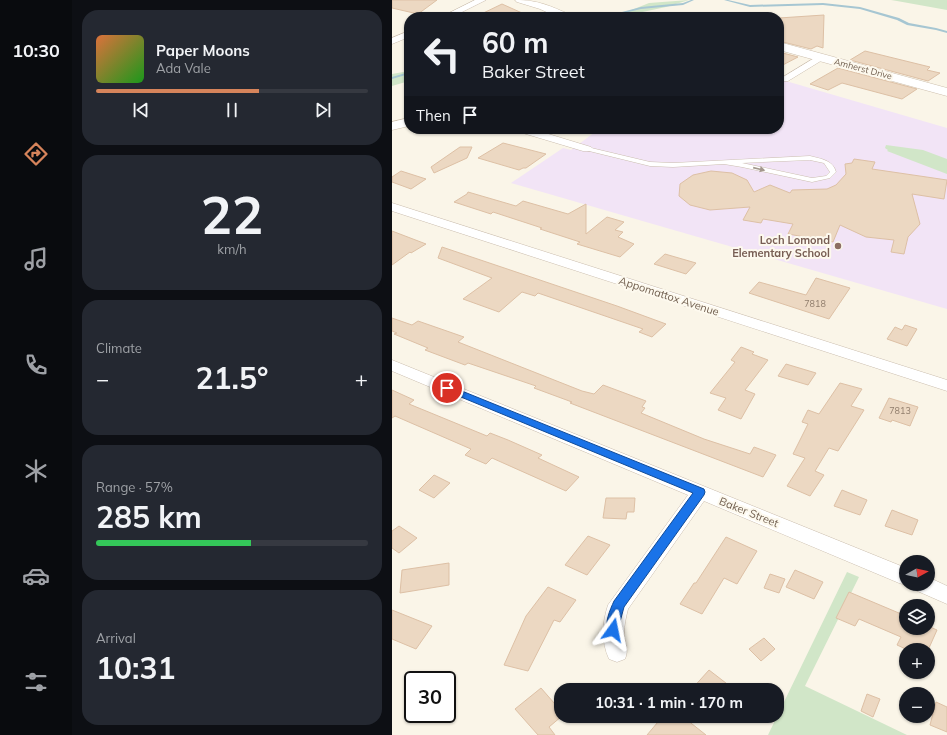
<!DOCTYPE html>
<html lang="en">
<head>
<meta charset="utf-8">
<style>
  body { margin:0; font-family:Mulish,sans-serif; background:#242831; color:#f1f3f6; height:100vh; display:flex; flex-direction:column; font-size:15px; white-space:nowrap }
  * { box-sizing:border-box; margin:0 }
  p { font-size:13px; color:#9ea1a6 }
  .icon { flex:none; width:22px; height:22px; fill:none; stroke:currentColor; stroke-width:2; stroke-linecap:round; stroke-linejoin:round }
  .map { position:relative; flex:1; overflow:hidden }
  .panel { display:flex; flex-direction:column; gap:10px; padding:10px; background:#0d0f14; width:320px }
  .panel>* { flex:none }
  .top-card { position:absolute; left:12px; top:12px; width:380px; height:122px; border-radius:16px; box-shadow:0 1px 3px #0004; background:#171b24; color:#f1f3f6; overflow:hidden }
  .needle { width:26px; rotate:82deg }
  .controls { position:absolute; left:507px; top:555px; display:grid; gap:8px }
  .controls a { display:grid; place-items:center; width:36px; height:36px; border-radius:50%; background:#171b24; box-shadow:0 1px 3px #0004; font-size:20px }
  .speed { position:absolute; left:12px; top:671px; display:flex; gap:8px; font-size:20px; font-weight:700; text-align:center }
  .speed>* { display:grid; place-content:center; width:52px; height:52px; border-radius:50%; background:#171b24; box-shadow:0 1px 3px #0004; line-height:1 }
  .speed .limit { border:2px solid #111; border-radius:6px; background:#fff; color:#111 }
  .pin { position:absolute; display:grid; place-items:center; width:34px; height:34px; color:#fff; margin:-17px; border:2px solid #fff; border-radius:50%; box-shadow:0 1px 4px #0007 }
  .me { position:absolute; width:44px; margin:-22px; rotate:12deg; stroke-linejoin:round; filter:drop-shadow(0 0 3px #0008) }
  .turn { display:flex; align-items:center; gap:14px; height:84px; padding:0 12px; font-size:18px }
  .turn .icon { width:52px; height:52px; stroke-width:2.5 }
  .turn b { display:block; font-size:28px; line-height:34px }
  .then { display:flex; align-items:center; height:38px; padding:0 12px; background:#0003; gap:8px; font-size:15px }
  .big { font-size:30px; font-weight:700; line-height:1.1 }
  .panel .widget { flex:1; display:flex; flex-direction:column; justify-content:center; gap:6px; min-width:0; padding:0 14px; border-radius:16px; background:#242831 }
  .panel .dial { align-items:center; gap:0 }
  .dial b { font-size:52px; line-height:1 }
  .song { display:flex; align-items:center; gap:12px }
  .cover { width:48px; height:48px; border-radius:6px; background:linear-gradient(135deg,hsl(20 70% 55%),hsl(120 70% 35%)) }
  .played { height:4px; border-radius:2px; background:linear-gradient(90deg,#d6845b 60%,#363941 60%) }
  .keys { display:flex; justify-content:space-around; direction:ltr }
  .heat { display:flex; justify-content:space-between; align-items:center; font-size:22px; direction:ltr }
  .charge { height:6px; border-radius:3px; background:linear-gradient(90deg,#34c759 57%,#363941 0) }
  .trip { position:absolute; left:162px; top:683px; width:230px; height:40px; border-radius:16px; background:#171b24; box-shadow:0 1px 3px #0004; font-weight:700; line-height:40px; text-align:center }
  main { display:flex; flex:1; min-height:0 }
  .dock { display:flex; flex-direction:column; width:72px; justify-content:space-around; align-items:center; background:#090b0e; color:#9ea1a6 }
  .dock .icon { width:28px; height:28px }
  .dock .current { color:#d6845b }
  .dock b { font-size:18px; color:#f1f3f6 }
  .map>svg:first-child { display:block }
</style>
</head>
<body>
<main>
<nav class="dock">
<b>10:30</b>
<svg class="icon current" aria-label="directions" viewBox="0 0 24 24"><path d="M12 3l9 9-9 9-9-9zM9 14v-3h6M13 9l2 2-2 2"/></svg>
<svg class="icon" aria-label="music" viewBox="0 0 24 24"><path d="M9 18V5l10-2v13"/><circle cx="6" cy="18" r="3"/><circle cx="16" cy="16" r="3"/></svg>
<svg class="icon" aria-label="phone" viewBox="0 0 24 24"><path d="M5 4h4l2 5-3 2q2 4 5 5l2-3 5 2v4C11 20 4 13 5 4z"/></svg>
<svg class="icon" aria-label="climate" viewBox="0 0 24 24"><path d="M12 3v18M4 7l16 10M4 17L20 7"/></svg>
<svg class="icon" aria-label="car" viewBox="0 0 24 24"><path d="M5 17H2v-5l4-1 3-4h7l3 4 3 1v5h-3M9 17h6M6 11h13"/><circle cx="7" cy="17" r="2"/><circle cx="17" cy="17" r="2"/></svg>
<svg class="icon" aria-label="filters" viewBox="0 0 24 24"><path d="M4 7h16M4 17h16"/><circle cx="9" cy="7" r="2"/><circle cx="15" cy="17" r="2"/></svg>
</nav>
<section class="panel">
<div class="widget">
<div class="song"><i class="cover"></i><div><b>Paper Moons</b><p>Ada Vale</p></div></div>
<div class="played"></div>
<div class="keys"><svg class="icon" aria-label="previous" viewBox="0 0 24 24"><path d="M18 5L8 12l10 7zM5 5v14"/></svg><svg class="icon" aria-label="pause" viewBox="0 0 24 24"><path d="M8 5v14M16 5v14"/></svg><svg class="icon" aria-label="next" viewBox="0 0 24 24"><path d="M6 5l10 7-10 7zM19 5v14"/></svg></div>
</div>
<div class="widget dial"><b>22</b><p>km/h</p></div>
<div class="widget"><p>Climate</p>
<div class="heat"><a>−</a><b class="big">21.5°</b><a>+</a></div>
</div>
<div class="widget"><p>Range · 57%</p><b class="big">285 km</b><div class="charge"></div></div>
<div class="widget"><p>Arrival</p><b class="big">10:31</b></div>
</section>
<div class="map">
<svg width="555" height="735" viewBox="0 0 555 735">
  <rect width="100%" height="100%" fill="#faf5e8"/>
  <polygon fill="#f2e4f6" points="387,79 555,128 555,309 119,183 171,148 179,150 207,129 387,129"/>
  <g fill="#d1e6c8">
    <polygon points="297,0 274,7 227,17 199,17 232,13 257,3"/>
    <polygon points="499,0 555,0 555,10 505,1"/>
    <polygon points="17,71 17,81 0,86 0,74"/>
    <polygon points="494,145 531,150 555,159 555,174 495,151 496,150 493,148"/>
    <polygon points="455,572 467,577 413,686 515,735 376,735"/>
  </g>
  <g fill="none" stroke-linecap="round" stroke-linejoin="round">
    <g fill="#a6c6d2" fill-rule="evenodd">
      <polygon points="299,0 302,0 291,5 249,9 215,17 211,17 249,7 291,3"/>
      <polygon points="332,0 336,0 358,5 431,3 468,7 507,18 517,23 544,28 555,31 555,33 544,30 515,25 505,20 468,9 431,5 358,7"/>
      <polygon points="17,72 17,74 0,79 0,77"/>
    </g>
  </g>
  <g fill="#ecd8c2" stroke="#ddc0a5">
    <polygon points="0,0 45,0 26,14 0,8"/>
    <polygon points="110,4 139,17 83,17"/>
    <polygon points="432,15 431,48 425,46 419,49 387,41 387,18"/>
    <polygon points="473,51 538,67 535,70 548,73 536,81 458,60"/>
    <polygon points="387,52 406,57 387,67"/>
    <polygon points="446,68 525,89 510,99 450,83 436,90 418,84"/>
    <polygon points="111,143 154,154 134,168 131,168 127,170 86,158"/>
    <polygon points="68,147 80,147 75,158 42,173 39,167"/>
    <polygon points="462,159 483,162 480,169 555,180 552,199 520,194 528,224 516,237 512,254 499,252 502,240 474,237 448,225 441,242 396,234 401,224 371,219 369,223 351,220 358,207 318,210 298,205 287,196 288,184 301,175 319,171 340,173 355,180 362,192 378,185 398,193 400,190 435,189 444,185 454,174 453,164 460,163"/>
    <polygon points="9,171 34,179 19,189 0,182 0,177"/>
    <polygon points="76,192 124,206 131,201 176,214 194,204 194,234 215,217 232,222 223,230 231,232 226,237 242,244 228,257 185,244 188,242 148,229 150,228 101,212 99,214 62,202 75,194"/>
    <polygon points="0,231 34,244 19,253 18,252 0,265"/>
    <polygon points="50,247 225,306 274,324 260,337 247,332 251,329 146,293 143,296 130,292 107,312 71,299 100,278 46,258"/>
    <polygon points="273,254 304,263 294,274 262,264"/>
    <polygon points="424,278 458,288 437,319 357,293 367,282 414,295"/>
    <polygon points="0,318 20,325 26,321 72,337 66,342 190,391 202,394 211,385 254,401 250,407 253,408 249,413 312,439 358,454 362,447 384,455 371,477 178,403 180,402 142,388 144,386 76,363 73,365 33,350 36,348 2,334 5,333 0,331"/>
    <polygon points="513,325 525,329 515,346 495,339 503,327 510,330"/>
    <polygon points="349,347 362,352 360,354 376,360 353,390 363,394 349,419 326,410 334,398 318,393 343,362 339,360"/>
    <polygon points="394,364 424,373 416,385 386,376"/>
    <polygon points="448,383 470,389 459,406 472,410 446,451 437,448 423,471 432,475 418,496 395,486 413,458 401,454 416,424 410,422 416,410 427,414"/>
    <polygon points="0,390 22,400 17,404 95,436 98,433 116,440 150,455 146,458 187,477 174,491 100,458 94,464 73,455 79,449 3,416 0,418"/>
    <polygon points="497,398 526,407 518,426 500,420 499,422 487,418"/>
    <polygon points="42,475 58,483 42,498 27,490"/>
    <polygon points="450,490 475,500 468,515 442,506"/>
    <polygon points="214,498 243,498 242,512 235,512 234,519 211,518"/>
    <polygon points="500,510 526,520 520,535 493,526"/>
    <polygon points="7,526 25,538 7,553 0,548 0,531"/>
    <polygon points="196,536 218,545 195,575 173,565"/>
    <polygon points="334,537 365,551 345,584 332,578 310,614 288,604 302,583 304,583"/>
    <polygon points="57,563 57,585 8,593 10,570"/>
    <polygon points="403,570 431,582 422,599 394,587"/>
    <polygon points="378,574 393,579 387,593 372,588"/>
    <polygon points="156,587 184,600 168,622 162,620 136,671 112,665 134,616"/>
    <polygon points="457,592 514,616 514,628 536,628 536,626 545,630 537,648 529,645 526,650 516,650 505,645 509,637 467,619 463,626 444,618"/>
    <polygon points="0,610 40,626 24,649 0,639"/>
    <polygon points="372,638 383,649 369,661 357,649"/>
    <polygon points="317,670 343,690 299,690"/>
    <polygon points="149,688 169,711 169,716 170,716 157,727 163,735 146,735 123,709"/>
    <polygon points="475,694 488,699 481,717 469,711"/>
    <polygon points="544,702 555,707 555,732 538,725"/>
    <polygon points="271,716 290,716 314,735 255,735"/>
  </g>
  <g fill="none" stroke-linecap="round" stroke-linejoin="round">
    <g stroke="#cbbeaf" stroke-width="1">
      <path id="lane" d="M195,147L258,162L281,163L418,156C429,159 441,160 444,172L438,178L420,182L350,167L332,164L281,167L258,166L193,150L192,149ZM418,160L432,163L438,172L434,176L420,178L350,163Z"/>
    </g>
    <g stroke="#cbbeaf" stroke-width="1">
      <g id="street">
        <polygon points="83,0 94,0 60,17 49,17"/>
        <polygon points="17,31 17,37 0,44 0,38"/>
        <polygon points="429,54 432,55 434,57 432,59 396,81 390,81 388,79"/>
        <polygon points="123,129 140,129 199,147 201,149 199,151 191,151 124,131"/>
        <polygon points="0,203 555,380 555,391 0,211"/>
        <path d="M0,360L514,568V584H518L514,585L507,583L312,501L236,609C234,617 232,625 232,634C233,644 237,650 233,659L225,662L217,659C209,641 210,624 216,605L296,495L0,371Z"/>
        <polygon points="536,577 555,586 555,604 523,590 520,584 536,584"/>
      </g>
    </g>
    <g stroke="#cdbfad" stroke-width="1">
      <g id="secondary">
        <path d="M123,0C147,0 158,6 179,15L181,17H165L148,9L125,2Z"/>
        <polygon points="387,42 555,88 555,96 387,50"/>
        <polygon points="17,118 17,126 0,130 0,122"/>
      </g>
    </g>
    <use href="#lane" fill="#fff" fill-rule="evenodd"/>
    <use href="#street" fill="#fff" fill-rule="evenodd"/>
    <use href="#secondary" fill="#fff" fill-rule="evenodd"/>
  </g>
  <defs><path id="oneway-solid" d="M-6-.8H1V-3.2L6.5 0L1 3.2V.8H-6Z"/></defs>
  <use fill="#a3978d" href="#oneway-solid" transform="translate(367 169) rotate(13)"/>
  <path fill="#1a73e8" stroke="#114b97" d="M55,385L312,489L313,492L312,495L232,607L225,633L221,635L216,633C212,623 218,610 222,601L301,493L52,390L51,388L52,386Z"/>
  <circle fill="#8d6e63" stroke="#fdf9ee" stroke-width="1.5" cx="446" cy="246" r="4"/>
  <g text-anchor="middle" stroke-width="4" stroke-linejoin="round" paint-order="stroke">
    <g font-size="9" fill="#715f4f" stroke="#fdf9ee">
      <text transform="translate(471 69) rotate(15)" y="3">Amherst Drive</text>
    </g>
    <g font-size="9" fill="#907d6c">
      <text x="423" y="307">7818</text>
      <text x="508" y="414">7813</text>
    </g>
    <g font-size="11" font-weight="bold" fill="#785e54" stroke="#fdf9ee" text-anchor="end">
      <text x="438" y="244">Loch Lomond<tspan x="438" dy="13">Elementary School</tspan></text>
    </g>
    <g font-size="11" fill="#715f4f" stroke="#fdf9ee">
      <text transform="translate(277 296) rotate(18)" y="4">Appomattox Avenue</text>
      <text transform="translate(357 512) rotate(22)" y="4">Baker Street</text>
    </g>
  </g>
</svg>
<div class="controls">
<a><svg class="needle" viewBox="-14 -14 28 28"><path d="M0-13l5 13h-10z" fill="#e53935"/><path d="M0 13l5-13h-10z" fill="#9ea1a6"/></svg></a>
<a><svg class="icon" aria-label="layers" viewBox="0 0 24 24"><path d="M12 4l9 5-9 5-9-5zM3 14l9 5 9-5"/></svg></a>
<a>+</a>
<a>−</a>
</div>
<div class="speed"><div class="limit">30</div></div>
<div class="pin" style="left:55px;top:388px;background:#d93025"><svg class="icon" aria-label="arrive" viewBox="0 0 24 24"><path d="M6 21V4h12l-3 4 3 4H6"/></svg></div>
<svg class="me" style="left:221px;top:630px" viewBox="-20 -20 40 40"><path d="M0-17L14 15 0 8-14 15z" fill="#1a73e8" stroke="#fff" stroke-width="4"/></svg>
<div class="trip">10:31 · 1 min · 170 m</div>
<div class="top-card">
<div class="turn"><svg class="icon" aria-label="left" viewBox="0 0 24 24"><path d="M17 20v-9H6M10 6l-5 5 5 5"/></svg><div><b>60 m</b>Baker Street</div></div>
<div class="then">Then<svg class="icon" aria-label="arrive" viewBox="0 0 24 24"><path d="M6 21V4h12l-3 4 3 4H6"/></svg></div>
</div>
</div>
</main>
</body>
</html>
